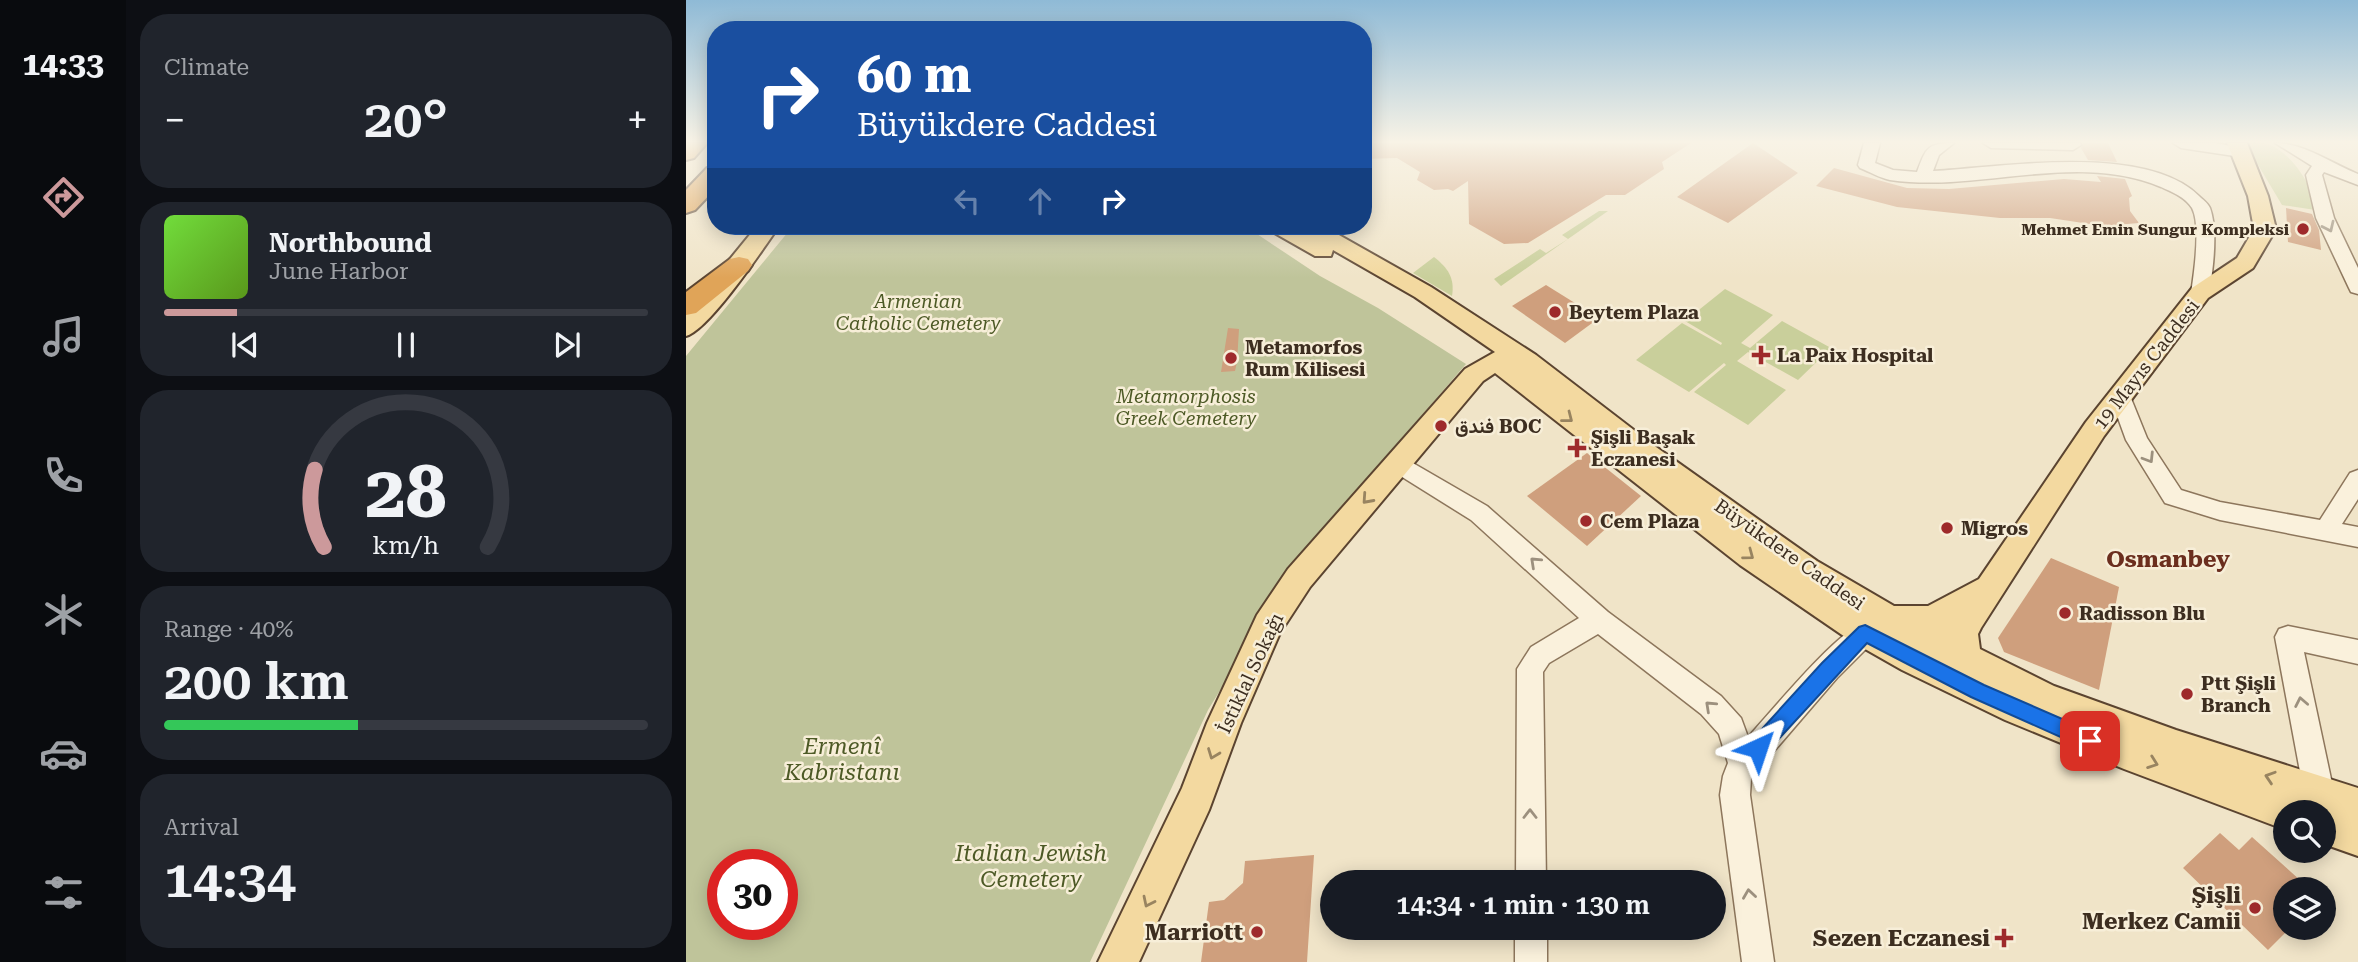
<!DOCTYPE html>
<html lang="en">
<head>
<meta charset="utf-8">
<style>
  body { margin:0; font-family:"Roboto Serif",Vazirmatn,serif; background:#20242c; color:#f1f3f6; height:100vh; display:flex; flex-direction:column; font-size:26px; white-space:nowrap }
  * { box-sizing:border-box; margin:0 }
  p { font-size:23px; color:#9ea1a6 }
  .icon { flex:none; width:38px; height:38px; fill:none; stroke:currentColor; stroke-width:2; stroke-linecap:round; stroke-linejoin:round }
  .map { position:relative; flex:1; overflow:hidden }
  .drawer { display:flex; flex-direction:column; gap:14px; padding:14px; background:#0d0f14; width:560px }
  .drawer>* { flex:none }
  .hud { position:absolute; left:21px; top:21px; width:665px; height:214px; border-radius:28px; box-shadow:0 4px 18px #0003; background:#1a4fa0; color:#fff; overflow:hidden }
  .fabs { position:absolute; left:1587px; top:800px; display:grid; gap:14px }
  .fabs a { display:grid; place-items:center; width:63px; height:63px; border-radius:50%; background:#171b24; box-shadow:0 4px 18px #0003; font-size:35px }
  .speed { position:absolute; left:21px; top:849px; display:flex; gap:14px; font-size:35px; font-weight:700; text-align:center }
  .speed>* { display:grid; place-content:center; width:91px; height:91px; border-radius:50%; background:#171b24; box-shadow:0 4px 18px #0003; line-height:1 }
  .speed .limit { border:10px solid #d22; background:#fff; color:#111 }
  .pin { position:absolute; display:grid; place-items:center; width:60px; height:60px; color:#fff; margin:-30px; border-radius:14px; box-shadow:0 4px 10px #0006 }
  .me { position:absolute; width:77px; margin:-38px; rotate:42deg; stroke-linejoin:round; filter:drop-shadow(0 0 5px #0008) }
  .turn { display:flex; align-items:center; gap:24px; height:147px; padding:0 35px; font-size:32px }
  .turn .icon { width:91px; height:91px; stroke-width:2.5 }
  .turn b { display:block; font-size:49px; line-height:60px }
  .lanes { display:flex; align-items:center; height:66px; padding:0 35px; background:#0003; justify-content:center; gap:35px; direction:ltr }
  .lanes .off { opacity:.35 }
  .big { font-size:52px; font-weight:600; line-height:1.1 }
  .drawer .tile { flex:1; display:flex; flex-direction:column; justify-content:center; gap:10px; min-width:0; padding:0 24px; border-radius:28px; background:#20242c }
  .drawer .dial { align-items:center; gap:0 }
  .dial svg { height:182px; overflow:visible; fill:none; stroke:#363941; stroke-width:7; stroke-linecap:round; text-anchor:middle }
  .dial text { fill:#f1f3f6; stroke:none }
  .song { display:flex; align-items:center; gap:21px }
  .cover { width:84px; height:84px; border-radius:10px; background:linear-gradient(135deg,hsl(100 70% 55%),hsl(90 70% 35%)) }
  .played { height:7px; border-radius:4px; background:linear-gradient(90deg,#cc999b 15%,#363941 15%) }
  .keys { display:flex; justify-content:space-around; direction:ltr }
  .heat { display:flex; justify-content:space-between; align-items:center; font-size:38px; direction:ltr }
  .charge { height:10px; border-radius:5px; background:linear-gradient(90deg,#34c759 40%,#363941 0) }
  .trip { position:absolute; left:634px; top:870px; width:406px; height:70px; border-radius:35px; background:#171b24; box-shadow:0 4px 18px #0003; font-weight:600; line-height:70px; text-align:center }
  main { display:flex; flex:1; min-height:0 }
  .menu { display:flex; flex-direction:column; width:126px; justify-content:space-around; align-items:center; background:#090b0e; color:#9ea1a6 }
  .menu .icon { width:49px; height:49px }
  .menu .on { color:#cc999b }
  .menu b { font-size:32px; color:#f1f3f6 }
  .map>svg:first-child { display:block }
</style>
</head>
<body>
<main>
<nav class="menu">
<b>14:33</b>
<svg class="icon on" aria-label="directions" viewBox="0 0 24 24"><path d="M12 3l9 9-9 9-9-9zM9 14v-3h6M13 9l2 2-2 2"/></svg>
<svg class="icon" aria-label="music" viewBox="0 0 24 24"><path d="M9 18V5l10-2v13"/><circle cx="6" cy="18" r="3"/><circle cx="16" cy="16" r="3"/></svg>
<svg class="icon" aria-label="phone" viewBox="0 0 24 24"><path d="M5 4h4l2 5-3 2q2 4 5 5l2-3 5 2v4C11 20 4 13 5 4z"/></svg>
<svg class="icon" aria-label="climate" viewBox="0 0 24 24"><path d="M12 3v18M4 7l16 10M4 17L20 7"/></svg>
<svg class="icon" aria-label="car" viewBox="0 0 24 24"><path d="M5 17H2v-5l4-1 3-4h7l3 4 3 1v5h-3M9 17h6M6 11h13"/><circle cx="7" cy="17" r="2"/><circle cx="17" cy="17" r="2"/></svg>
<svg class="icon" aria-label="filters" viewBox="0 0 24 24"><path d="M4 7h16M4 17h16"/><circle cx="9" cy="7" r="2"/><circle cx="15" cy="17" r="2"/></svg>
</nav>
<section class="drawer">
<div class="tile"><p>Climate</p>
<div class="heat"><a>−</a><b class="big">20°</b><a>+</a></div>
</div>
<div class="tile">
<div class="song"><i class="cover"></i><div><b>Northbound</b><p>June Harbor</p></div></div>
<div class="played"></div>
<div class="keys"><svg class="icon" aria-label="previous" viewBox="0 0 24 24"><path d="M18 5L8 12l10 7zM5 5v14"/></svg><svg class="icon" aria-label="pause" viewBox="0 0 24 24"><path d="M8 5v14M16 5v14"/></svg><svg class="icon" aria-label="next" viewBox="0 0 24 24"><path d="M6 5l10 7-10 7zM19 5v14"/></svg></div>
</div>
<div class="tile dial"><svg viewBox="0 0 100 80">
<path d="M14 69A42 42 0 1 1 86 69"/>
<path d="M14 69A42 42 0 0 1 10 35" stroke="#cc999b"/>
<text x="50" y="56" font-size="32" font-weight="700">28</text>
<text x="50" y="72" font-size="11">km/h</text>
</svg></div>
<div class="tile"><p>Range · 40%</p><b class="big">200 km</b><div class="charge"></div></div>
<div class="tile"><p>Arrival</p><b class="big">14:34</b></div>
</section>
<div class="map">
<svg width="1672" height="962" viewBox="0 0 1672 962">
  <rect width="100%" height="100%" fill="#f0e4c8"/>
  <g fill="#c9cf9b">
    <path d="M1559,143C1566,143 1576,142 1582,144C1610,155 1623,187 1636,211L1596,205Z"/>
    <polygon points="913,211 922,211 815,286 808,279 854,249 860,253 882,239 876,235"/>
    <path d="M748,257C762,268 769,278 766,296L727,273Z"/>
    <polygon points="1039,289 1087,315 1055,343 1064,348 1096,321 1145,348 1112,380 1062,352 1051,361 1100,390 1062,425 1008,392 1040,365 1038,363 1003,392 950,360 996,323 1035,345 1036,343 999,321"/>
  </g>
  <path fill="#bfc49a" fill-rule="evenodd" d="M107,226H559L634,276L692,308L780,364L621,549L522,710L404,962H0V356ZM37,864H96V924H37Z"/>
  <g fill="#cf9f7d">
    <polygon points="677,143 1005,143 976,162 978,169 939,195 920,195 842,243 818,244 783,224 782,181 767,191 762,189 748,190 731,180 734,172 711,158 677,159"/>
    <polygon points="1067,143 1112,173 1042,223 991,197"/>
    <polygon points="1397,143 1422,143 1431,162 1402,160 1395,148"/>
    <polygon points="1148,168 1221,188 1263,189 1378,179 1415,182 1411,176 1439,179 1446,196 1443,198 1444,211 1453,223 1417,226 1364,218 1314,218 1211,207 1130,186"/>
    <polygon points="1600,208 1626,214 1633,230 1635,250 1602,242"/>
    <polygon points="860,285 913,318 879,343 826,306"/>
    <polygon points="542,328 553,329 551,362 549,371 535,372"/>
    <polygon points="901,453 955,496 901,546 841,496"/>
    <polygon points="1365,558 1433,587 1413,690 1318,652 1312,638"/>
    <polygon points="1534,833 1553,850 1566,837 1615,881 1607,889 1600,889 1600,932 1582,950 1497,868"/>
    <polygon points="628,855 621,962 515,962 523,902 538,900 557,883 559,861"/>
  </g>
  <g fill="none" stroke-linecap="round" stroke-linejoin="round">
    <g stroke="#8d765c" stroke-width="3">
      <g id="minor">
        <path d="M1178,143H1194L1189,163L1207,170L1231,172C1240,148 1241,143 1268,143L1253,155L1247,171C1318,167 1459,143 1513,196C1516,199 1522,203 1524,208C1532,230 1527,270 1523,293L1521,297H1507L1505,293C1508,274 1515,225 1506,208C1499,197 1486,192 1475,187C1388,151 1294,193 1204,180C1194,178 1184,172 1174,168L1172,165Z"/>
        <polygon points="1297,143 1394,143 1395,145 1387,150 1305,148"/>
        <polygon points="1487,143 1529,143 1561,149 1563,152 1555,157 1495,148"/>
        <path d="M1589,143C1618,143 1645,163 1672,174V185L1638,172L1636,175L1648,218L1672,268V294L1665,292L1663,288L1630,218L1620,175L1626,166Z"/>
        <polygon points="1435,388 1442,391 1461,438 1495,490 1534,502 1634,520 1664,473 1672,470 1672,499 1656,524 1672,527 1672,547 1534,520 1479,503 1440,440 1424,396 1428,391"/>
        <path d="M713,455L801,506L922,612L1035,696L1055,718L1062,737C1086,711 1150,632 1179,622L1188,625L1192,633L1188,641L1151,678L1065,778L1064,795L1088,962H1056L1034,795L1037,776L1042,763L1033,734L1015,714L912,634L863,663L857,672L860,882H830L831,669L845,647L893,618L785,520L705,470L702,464L705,458Z"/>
        <polygon points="1602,626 1672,640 1672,664 1618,652 1648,793 1643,803 1633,807 1623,803 1618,793 1589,637 1593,629"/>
        <rect x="829" y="928" width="32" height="34"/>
      </g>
    </g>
    <g stroke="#5b4430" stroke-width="4">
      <g id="major">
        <polygon points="1541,143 1561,143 1582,196 1590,229 1567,268 1522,298 1418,436 1295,628 1292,634 1294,649 1368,686 1490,730 1672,788 1672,856 1638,844 1638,812 1628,812 1631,811 1615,805 1618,812 1600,812 1600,830 1438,769 1319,720 1216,670 1165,641 1054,565 809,373 797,381 624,587 594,633 555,723 523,810 453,962 412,962 496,788 521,723 571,615 602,569 779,369 809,352 729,297 647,250 645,256 629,256 585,231 582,226 613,228 611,226 637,226 745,287 850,355 970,447 1131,561 1208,606 1242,606 1293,579 1400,422 1506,288 1551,258 1568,229 1562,196"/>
        <path d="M71,226H93C77,249 23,330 0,336V313Z"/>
      </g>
    </g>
    <g stroke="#5b4430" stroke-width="4">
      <g id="highway">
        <polygon points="0,143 21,143 8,158 0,160"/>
        <polygon points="30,166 30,188 9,210 0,213 0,190 21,168"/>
        <polygon points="53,257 62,259 66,265 62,271 10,313 0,315 0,292 44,259"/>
      </g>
    </g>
    <use href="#minor" fill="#faf1dc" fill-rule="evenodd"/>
    <use href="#major" fill="#f3d9a0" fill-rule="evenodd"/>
    <use href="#highway" fill="#e0a458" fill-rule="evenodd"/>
  </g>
  <defs><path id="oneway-chevron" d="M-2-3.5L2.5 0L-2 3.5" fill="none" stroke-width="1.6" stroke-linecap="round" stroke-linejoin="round" transform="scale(1.75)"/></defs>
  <g stroke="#9c907e">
    <use href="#oneway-chevron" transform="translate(1643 227) rotate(65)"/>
    <use href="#oneway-chevron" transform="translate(1463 458) rotate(58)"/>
    <use href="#oneway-chevron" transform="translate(849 562) rotate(-137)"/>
    <use href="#oneway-chevron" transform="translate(1615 702) rotate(-101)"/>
    <use href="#oneway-chevron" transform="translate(1024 706) rotate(-137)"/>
    <use href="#oneway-chevron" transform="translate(844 814) rotate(-90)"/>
    <use href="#oneway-chevron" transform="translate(1063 894) rotate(-98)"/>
  </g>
  <g stroke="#988460">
    <use href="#oneway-chevron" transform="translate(882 418) rotate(38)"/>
    <use href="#oneway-chevron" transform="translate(681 499) rotate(132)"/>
    <use href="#oneway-chevron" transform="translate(1063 555) rotate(37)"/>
    <use href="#oneway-chevron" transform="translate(527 754) rotate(111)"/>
    <use href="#oneway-chevron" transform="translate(1467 763) rotate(20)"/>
    <use href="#oneway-chevron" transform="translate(1584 777) rotate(-162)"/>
    <use href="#oneway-chevron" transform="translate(462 902) rotate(116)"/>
  </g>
  <linearGradient id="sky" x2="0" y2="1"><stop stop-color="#8fbad6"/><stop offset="0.51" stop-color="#f8f3e6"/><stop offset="1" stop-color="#f8f3e6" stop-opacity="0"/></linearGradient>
  <rect width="1672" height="278" fill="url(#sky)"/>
  <polygon fill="#1a73e8" stroke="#114b97" stroke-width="2" points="1179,625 1298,685 1411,734 1414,741 1411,747 1404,750 1397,747 1285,697 1181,643 1078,755 1072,757 1065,755 1062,748 1065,741 1136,663 1173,627"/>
  <g fill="#9e2a2b" stroke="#f7eed8" stroke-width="2.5">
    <circle cx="1617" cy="229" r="7"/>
    <circle cx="869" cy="312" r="7"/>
    <path d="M1071.5 344.5h7v7h7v7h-7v7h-7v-7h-7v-7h7z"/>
    <circle cx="545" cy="358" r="7"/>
    <circle cx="755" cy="426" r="7"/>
    <path d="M887.5 437.5h7v7h7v7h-7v7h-7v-7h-7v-7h7z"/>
    <circle cx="900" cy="521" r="7"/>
    <circle cx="1261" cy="528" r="7"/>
    <circle cx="1379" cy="613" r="7"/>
    <circle cx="1501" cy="694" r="7"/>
    <circle cx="1569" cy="908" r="7"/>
    <circle cx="571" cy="932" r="7"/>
    <path d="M1314.5 927.5h7v7h7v7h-7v7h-7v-7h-7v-7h7z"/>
  </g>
  <g text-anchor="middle" stroke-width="5" stroke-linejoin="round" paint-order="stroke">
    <g font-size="16" font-weight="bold" fill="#3d2e20" stroke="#f7eed8" text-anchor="end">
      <text x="1603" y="235">Mehmet Emin Sungur Kompleksi</text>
    </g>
    <g font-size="19" font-style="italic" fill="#4d5a26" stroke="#f7eed8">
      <text x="232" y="308">Armenian<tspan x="232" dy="22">Catholic Cemetery</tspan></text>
      <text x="500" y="403">Metamorphosis<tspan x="500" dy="22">Greek Cemetery</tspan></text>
    </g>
    <g font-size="19" font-weight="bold" fill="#3d2e20" stroke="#f7eed8" text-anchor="start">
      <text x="883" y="319">Beytem Plaza</text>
      <text x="559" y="354">Metamorfos<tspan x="559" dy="22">Rum Kilisesi</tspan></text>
      <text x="1091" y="362">La Paix Hospital</text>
      <text x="769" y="433">فندق BOC</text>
      <text x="905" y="444">Şişli Başak<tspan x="905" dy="22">Eczanesi</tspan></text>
      <text x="914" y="528">Cem Plaza</text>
      <text x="1275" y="535">Migros</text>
      <text x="1393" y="620">Radisson Blu</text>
      <text x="1515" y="690">Ptt Şişli<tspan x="1515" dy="22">Branch</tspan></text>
    </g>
    <g font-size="19" fill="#3d2e20" stroke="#f7eed8">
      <text transform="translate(1460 364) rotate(-52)" y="7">19 Mayıs Caddesi</text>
      <text transform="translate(1104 554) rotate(35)" y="7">Büyükdere Caddesi</text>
      <text transform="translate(564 673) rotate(-65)" y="7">İstiklal Sokağı</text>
    </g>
    <g font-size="23" font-weight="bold" fill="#6b2e1e" stroke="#f7eed8">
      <text x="1482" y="567">Osmanbey</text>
    </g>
    <g font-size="23" font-style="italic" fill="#4d5a26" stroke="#f7eed8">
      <text x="156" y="754">Ermenî<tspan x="156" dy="26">Kabristanı</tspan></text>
      <text x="345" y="861">Italian Jewish<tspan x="345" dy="26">Cemetery</tspan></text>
    </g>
    <g font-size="23" font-weight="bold" fill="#3d2e20" stroke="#f7eed8" text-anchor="end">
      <text x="1555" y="903">Şişli<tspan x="1555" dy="26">Merkez Camii</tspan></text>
      <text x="557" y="940">Marriott</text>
      <text x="1304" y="946">Sezen Eczanesi</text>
    </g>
  </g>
</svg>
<div class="fabs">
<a><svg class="icon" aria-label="search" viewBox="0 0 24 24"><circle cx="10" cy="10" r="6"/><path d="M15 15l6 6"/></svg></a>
<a><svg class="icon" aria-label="layers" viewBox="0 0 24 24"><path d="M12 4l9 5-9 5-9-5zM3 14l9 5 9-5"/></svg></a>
</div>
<div class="speed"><div class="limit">30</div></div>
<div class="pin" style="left:1404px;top:741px;background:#d93025"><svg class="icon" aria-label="arrive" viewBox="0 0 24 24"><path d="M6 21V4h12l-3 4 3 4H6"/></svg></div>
<svg class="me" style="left:1072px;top:748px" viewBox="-20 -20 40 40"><path d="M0-17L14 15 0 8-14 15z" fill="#1a73e8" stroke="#fff" stroke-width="4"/></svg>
<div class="trip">14:34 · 1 min · 130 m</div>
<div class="hud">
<div class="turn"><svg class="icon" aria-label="right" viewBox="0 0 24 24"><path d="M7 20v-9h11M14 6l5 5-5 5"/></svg><div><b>60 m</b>Büyükdere Caddesi</div></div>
<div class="lanes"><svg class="icon off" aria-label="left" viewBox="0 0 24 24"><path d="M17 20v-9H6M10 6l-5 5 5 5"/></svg><svg class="icon off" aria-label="ahead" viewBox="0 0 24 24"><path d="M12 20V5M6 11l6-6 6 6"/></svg><svg class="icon" aria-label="right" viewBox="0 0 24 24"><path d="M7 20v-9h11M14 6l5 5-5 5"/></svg></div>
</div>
</div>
</main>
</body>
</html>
